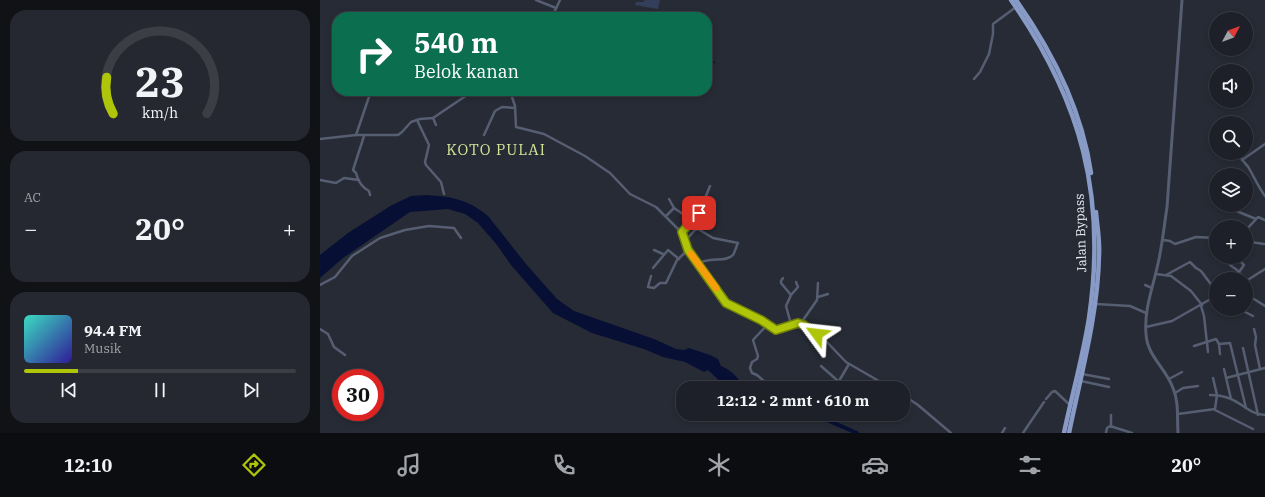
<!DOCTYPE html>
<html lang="id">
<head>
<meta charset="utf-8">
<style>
  body { margin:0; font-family:"IBM Plex Serif",serif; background:#252830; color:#f1f3f6; height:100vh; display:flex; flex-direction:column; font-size:15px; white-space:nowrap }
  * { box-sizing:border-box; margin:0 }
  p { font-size:13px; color:#a0a3a8 }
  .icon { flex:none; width:22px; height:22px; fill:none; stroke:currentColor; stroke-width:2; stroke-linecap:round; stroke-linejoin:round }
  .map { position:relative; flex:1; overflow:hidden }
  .panel { display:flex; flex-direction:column; gap:10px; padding:10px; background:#101216; width:320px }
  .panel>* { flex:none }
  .guide { position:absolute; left:12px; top:12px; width:380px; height:84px; border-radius:16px; box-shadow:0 2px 6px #0003,0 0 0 1px #3b3e45; background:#0b6e4f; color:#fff; overflow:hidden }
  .needle { width:26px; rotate:49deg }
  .fabs { position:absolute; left:889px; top:12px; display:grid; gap:8px }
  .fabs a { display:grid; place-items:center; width:44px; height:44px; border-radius:50%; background:#1d2028; box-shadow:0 2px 6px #0003,0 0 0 1px #3b3e45; font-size:20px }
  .speed { position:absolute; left:12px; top:369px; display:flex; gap:8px; font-size:20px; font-weight:700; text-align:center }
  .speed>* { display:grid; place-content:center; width:52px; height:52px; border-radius:50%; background:#1d2028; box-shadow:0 2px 6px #0003,0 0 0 1px #3b3e45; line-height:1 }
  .speed .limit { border:6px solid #d22; background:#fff; color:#111 }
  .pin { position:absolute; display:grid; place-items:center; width:34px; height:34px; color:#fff; margin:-17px; border-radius:8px; box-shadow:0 2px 6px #0006 }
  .me { position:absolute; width:44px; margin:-22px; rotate:300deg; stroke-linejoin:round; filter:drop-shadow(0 0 3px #0008) }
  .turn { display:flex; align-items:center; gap:14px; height:84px; padding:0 16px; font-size:18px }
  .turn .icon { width:52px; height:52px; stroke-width:2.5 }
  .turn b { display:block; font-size:28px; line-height:34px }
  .big { font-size:30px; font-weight:800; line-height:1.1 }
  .panel .tile { flex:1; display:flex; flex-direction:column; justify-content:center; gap:6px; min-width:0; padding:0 14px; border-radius:16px; background:#252830 }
  .panel .dial { align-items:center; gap:0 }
  .dial svg { height:104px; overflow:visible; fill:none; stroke:#3b3e45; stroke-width:7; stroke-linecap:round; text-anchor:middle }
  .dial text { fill:#f1f3f6; stroke:none }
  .song { display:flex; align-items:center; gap:12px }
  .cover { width:48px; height:48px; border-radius:6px; background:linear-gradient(135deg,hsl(170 70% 55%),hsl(250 70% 35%)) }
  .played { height:4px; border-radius:2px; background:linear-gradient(90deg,#aec509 20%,#3b3e45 20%) }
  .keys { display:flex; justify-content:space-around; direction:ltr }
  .heat { display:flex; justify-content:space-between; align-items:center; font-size:22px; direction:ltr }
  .trip { position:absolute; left:356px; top:381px; width:234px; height:40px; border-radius:16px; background:#1d2028; box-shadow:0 2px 6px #0003,0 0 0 1px #3b3e45; font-weight:800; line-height:40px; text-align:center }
  .menu { display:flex; height:64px; justify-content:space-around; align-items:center; background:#0c0d10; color:#a0a3a8 }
  .menu .icon { width:28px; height:28px }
  .menu .current { color:#aec509 }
  .menu b { font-size:18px; color:#f1f3f6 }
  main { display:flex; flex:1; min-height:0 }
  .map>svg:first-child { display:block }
</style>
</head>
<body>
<main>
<section class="panel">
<div class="tile dial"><svg viewBox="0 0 100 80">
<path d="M14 69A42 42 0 1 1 86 69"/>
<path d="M14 69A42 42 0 0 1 9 41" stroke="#aec509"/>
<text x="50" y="56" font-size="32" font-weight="700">23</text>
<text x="50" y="72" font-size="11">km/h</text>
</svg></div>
<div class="tile"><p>AC</p>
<div class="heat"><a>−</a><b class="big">20°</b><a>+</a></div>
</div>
<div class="tile">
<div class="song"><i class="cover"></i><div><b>94.4 FM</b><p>Musik</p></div></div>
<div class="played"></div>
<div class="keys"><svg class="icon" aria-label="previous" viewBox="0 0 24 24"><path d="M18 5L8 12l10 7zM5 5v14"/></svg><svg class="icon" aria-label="pause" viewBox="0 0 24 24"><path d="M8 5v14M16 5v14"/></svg><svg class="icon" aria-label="next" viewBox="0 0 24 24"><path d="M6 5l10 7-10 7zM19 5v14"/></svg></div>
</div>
</section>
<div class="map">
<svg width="945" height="433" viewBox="0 0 945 433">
  <rect width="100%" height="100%" fill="#272b35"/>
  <polygon fill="#333e5a" points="325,0 340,0 338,9 315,5 316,2 323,2"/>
  <path fill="#070f34" d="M107,195C133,197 147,199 168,216L206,264L237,299L254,311L334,339L356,349L364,350L369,348L390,355L398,359L401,366C417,373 416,379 427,388H407L388,370L384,372L365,362L343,357L324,349L272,333L233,313L191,265L177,245L158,223L145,214L128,209L90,212L23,258L0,278V255L28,233L72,205L91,196Z"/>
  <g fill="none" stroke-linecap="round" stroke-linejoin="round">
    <polyline stroke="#070f34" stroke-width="1" points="387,57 395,63"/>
    <polyline stroke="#070f34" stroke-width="4" points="493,414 537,433"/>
    <g stroke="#565e72" stroke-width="2.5">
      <polyline points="216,0 236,8"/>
      <polyline points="232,17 240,0"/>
      <polyline points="654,79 660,72 669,54 673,34 673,24 696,7"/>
      <polyline points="190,91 195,106 196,127 224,134 265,156 290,173 310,194 336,207 361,232 368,250 406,303 441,320 456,329 478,323 484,325 503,338 526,362 571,388"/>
      <polyline points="193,96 195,91"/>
      <polyline points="113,118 116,125"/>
      <polyline points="97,120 109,145 105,162 106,165 121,182 124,194"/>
      <polyline points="36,135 51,91"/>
      <polyline points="164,135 175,111 182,107 195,108"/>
      <path d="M44,136L33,170L36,173C38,181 41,187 49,191L50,195"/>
      <polyline points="0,139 36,135 78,135 82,132 91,122 100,119 113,118 153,91"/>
      <path d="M920,153C920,161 927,163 930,170C935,179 939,188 945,196"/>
      <polyline points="922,160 945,144"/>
      <polyline points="0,180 16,183 24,178 39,180"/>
      <polyline points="349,199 354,208"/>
      <polyline points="914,210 936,219"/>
      <polyline points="346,216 354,208 373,221"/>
      <polyline points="901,226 902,227"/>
      <polyline points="926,230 938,217 945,220"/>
      <polyline points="361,232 379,213 390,186"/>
      <polyline points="926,239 931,242 944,244"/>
      <polyline points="843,240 850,241 855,244 876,237 896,238"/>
      <path d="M365,241L375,230L378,229L393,238L418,243C416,247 415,252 413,255C406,263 388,256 378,264"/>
      <polyline points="334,250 343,254"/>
      <polyline points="926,253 927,253"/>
      <polyline points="909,257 910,265 917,270 924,279"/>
      <polyline points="333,268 348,250 359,259"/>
      <polyline points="919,272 924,265 920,261 921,257"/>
      <polyline points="836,274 851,276 871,291 882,305"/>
      <polyline points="846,275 870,262 876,268 881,271 893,287 892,290 896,294"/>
      <polyline points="331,276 328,287 334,288 340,283 346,283 357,260 368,250"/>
      <polyline points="463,278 461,281 461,283 471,295 466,306 471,324"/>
      <polyline points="926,281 945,269"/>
      <polyline points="0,285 15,277 32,256 60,238 85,230 109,226 134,228 141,238"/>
      <polyline points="825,285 832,288"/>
      <polyline points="926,294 945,306"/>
      <polyline points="471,295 478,287 476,282"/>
      <polyline points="498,297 508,294"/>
      <polyline points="776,304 810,306 826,313"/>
      <polyline points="881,306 884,316 888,352"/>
      <polyline points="919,309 933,316"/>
      <polyline points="481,323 497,300 498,283"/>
      <polyline points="448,324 433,340 438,356 437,359 432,362 430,368 432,373 437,375 452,388"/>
      <polyline points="826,327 852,321 896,296"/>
      <polyline points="0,329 8,334 14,347 25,355"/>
      <polyline points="934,329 936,337 935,345 940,369"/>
      <polyline points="899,344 900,354"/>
      <polyline points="874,346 896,339 899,344 910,343 926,408"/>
      <polyline points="923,348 938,415"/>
      <polyline points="501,366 526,388"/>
      <polyline points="904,369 911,399"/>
      <polyline points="762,374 789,379"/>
      <polyline points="906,378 945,368"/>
      <polyline points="849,379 862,372"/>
      <polyline points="519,381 529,364"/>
      <polyline points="761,381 789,387"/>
      <polyline points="855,393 863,388 878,386"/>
      <polyline points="583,395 598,405 631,433"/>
      <path d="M890,395C897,395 904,396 911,399C923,404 931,415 945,415"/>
      <polyline points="726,399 732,392 735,391 750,405"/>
      <polyline points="895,410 933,429"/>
      <polyline points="858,414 895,409 897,395 893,378"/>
      <polyline points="791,427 791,415"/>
      <polyline points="682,433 685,428"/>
      <polyline points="703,433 724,402"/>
      <polyline points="786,433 787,428 790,426 812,433"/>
    </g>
    <path stroke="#565e72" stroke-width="3" d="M858,433C857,418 859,402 853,388C846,368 827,356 826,334C824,311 832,290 837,268C842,248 844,227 847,207L862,0"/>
    <g stroke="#889ac6" stroke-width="4.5">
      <path d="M691,0C761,101 787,195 769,318C763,356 752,395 744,433"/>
      <path d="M696,0C732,51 762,111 771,173"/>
      <path d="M749,433C761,374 778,315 779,255C780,240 777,226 776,212"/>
    </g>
  </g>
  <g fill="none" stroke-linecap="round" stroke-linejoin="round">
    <g stroke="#718006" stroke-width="10">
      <polyline id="route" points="379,213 362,232 368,250 406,303 441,320 456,330 478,323 484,325 497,334"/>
    </g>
    <use href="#route" stroke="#aec509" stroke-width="7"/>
    <polyline stroke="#f59e0b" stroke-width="7" points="371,254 396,288"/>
  </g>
  <g text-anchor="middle" stroke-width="4" stroke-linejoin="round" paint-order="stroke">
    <g font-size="13" fill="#e9ebf2" stroke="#272b35">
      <text transform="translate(760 233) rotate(-92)" y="5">Jalan Bypass</text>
    </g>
    <g font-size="15" letter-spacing="1" fill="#d4e397" stroke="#272b35">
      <text x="176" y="155">KOTO PULAI</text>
    </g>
  </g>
</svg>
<div class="fabs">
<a><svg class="needle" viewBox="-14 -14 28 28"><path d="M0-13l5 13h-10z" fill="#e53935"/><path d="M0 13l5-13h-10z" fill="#a0a3a8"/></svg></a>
<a><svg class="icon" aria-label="sound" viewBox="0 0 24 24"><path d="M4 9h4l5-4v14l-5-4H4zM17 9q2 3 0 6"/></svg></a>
<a><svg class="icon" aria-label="search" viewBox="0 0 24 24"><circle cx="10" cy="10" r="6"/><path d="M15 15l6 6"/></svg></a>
<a><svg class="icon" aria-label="layers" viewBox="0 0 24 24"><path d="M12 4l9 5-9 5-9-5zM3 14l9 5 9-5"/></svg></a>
<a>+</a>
<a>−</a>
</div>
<div class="speed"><div class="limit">30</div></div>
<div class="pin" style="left:379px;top:213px;background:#d93025"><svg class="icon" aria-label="arrive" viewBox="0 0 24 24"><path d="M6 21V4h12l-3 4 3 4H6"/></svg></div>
<svg class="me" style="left:497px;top:334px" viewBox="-20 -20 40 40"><path d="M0-17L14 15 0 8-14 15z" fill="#aec509" stroke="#fff" stroke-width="4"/></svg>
<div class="trip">12:12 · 2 mnt · 610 m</div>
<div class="guide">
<div class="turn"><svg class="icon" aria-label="right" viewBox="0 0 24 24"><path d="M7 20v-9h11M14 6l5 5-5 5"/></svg><div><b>540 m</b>Belok kanan</div></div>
</div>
</div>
</main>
<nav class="menu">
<b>12:10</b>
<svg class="icon current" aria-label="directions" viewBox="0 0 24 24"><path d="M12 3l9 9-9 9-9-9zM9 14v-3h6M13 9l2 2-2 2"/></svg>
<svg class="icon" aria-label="music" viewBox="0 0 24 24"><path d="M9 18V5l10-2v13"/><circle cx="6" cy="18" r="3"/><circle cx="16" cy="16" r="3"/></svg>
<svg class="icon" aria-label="phone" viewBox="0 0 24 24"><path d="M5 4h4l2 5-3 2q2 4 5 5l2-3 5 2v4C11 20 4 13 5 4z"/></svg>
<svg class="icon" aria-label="climate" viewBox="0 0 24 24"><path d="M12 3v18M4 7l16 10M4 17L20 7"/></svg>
<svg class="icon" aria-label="car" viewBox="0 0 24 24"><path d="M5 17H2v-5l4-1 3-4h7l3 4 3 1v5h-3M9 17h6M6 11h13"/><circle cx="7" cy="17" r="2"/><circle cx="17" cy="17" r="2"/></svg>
<svg class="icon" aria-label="filters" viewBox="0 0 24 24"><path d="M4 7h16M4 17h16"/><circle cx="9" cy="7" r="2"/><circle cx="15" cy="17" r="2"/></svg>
<b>20°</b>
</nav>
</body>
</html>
